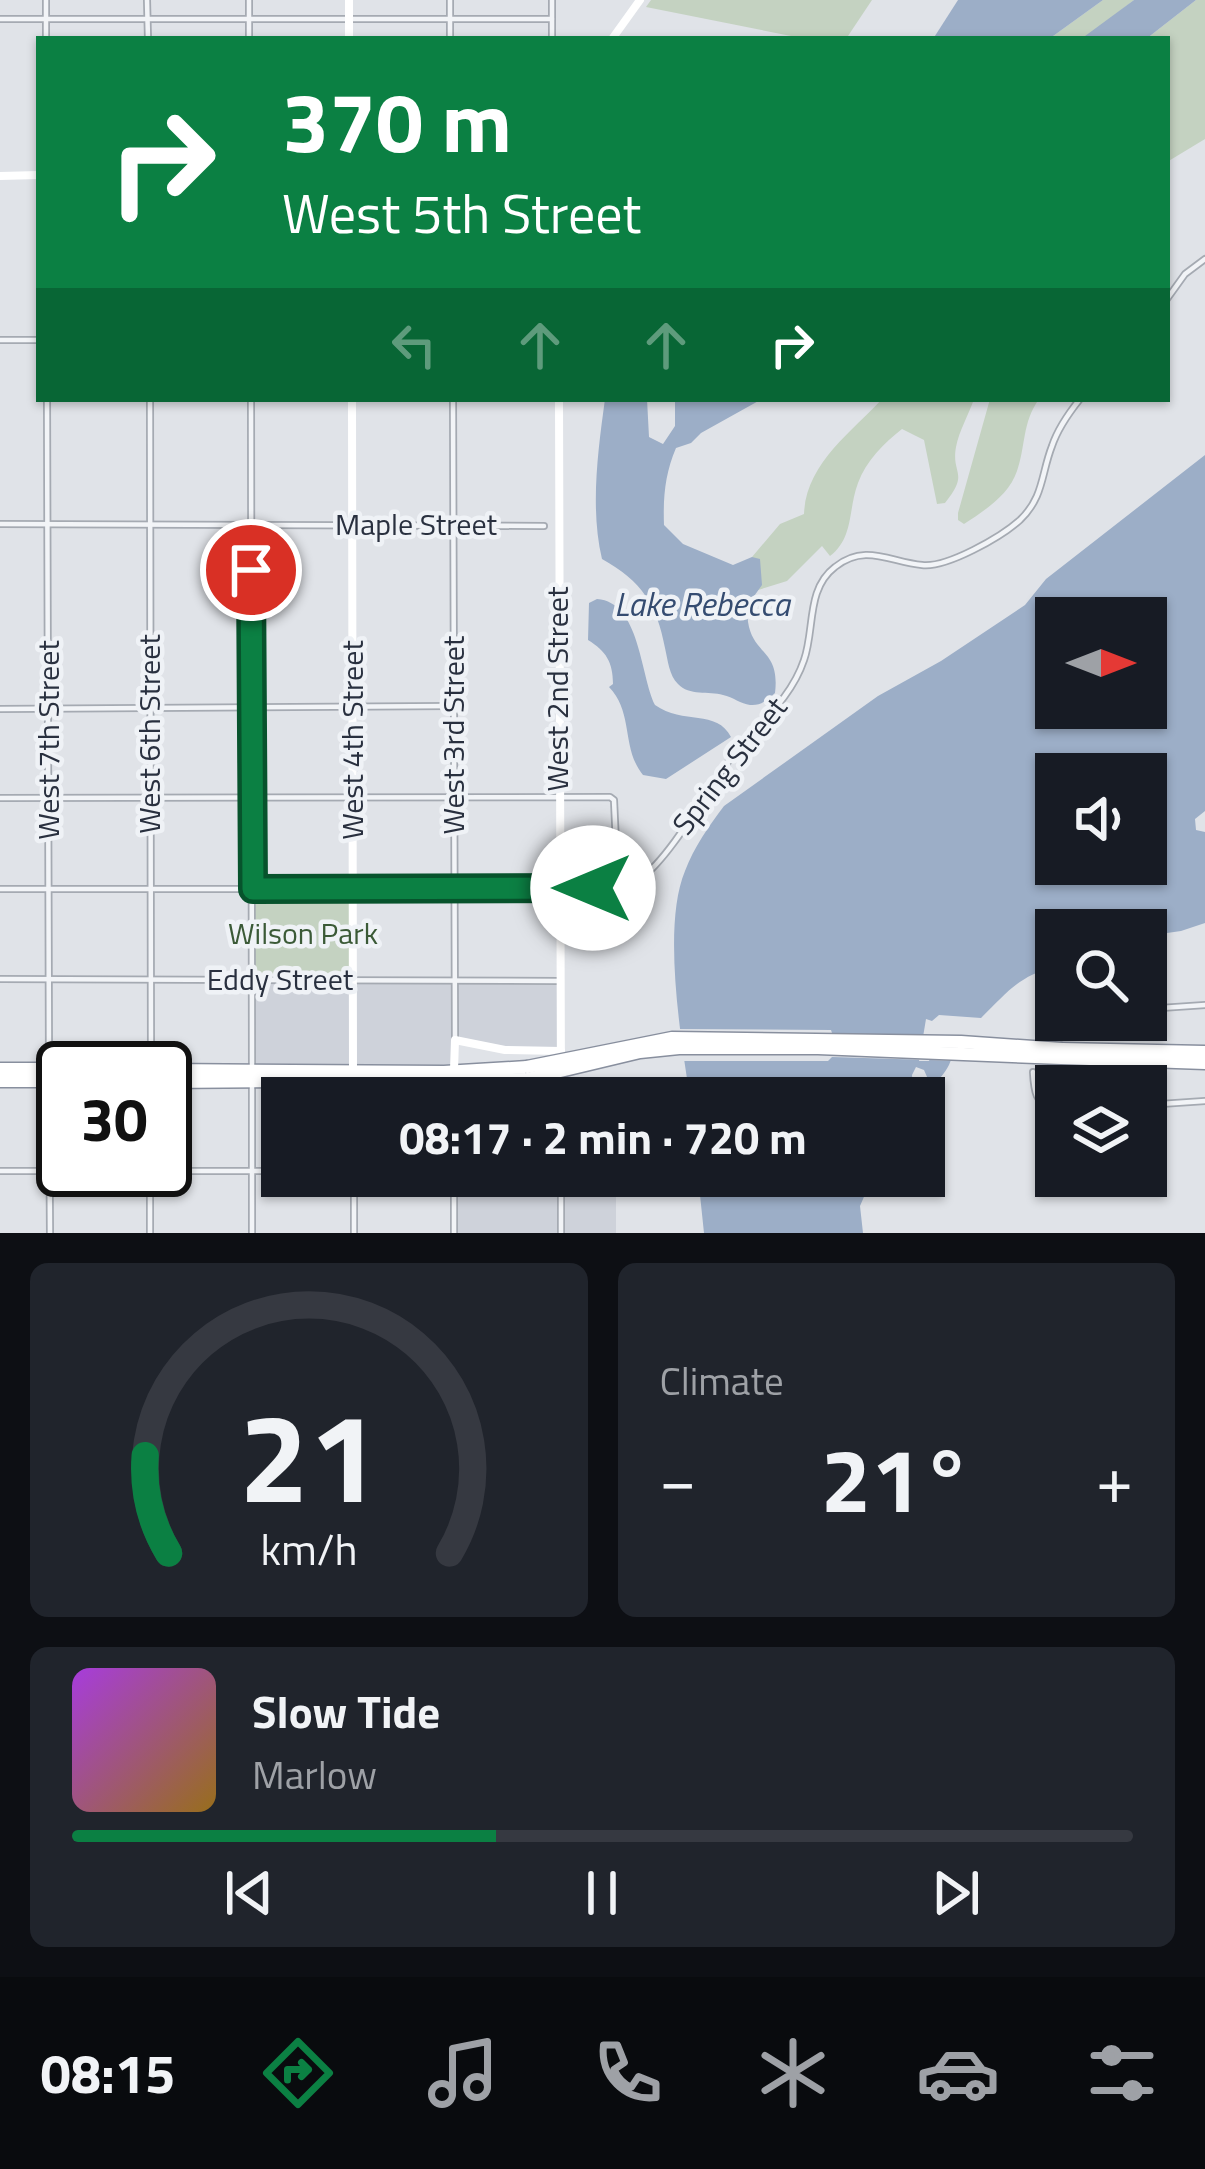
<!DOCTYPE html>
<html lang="en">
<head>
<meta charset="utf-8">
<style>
  body { margin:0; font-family:"Titillium Web",sans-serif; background:#20242c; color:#f1f3f6; height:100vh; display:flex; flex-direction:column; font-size:45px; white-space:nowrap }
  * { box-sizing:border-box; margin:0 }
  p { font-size:39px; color:#9ea1a6 }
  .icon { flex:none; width:66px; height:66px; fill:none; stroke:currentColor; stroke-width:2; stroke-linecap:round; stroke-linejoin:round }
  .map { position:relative; height:1233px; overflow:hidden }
  .sheet { display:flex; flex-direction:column; gap:30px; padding:30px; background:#0d0f14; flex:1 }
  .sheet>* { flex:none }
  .hud { position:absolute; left:36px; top:36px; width:1134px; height:366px; border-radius:0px; box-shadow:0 3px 9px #0004; background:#0b8043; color:#fff; overflow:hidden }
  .needle { width:78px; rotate:90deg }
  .fabs { position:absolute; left:1035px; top:597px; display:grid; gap:24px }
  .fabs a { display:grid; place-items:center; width:132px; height:132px; border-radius:0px; background:#171b24; box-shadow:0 3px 9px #0004; font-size:60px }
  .speed { position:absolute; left:36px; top:1041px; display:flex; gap:24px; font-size:60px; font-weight:700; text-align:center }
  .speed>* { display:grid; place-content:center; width:156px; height:156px; border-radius:50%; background:#171b24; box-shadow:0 3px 9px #0004; line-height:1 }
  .speed .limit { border:6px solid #111; border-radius:18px; background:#fff; color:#111 }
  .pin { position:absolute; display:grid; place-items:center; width:102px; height:102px; color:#fff; margin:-51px; border:6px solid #fff; border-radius:50%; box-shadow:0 3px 12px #0007 }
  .me { position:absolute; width:132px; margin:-66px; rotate:270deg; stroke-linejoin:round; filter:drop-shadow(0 0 9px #0008) }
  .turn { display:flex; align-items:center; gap:42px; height:252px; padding:0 48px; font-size:54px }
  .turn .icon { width:156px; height:156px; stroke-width:2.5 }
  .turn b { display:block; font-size:84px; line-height:102px }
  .lanes { display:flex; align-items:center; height:114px; padding:0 48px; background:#0003; justify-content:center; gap:60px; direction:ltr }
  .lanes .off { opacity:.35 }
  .big { font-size:90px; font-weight:700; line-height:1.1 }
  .sheet .card { flex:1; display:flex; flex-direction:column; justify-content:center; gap:18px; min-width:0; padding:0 42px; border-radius:18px; background:#20242c }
  .sheet .dial { align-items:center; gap:0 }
  .dial svg { height:312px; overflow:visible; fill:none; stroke:#363941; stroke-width:7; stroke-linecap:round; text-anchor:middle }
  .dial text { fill:#f1f3f6; stroke:none }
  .song { display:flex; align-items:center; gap:36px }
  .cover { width:144px; height:144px; border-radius:18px; background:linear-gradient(135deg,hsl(280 70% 55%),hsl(40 70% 35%)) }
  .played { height:12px; border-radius:6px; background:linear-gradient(90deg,#0b8043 40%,#363941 40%) }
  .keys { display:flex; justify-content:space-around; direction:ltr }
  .heat { display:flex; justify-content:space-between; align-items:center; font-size:66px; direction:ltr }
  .sheet .tiles { flex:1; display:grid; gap:30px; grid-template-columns:1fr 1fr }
  .card:last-child { grid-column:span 2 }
  .trip { position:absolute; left:261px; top:1077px; width:684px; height:120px; border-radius:0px; background:#171b24; box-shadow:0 3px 9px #0004; font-weight:700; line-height:120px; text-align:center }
  .tabs { display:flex; height:192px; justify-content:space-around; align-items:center; background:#090b0e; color:#9ea1a6 }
  .tabs .icon { width:84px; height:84px }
  .tabs .selected { color:#0b8043 }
  .tabs b { font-size:54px; color:#f1f3f6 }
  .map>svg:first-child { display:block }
</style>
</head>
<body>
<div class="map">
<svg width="1205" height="1233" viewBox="0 0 1205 1233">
  <rect width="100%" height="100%" fill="#e0e3e8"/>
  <g fill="#ced2da">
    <polygon points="252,980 560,981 561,1051 505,1050 456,1040 450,1067 252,1070"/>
    <rect x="454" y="1176" width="162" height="57"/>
  </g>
  <g fill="#c4d2c1">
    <polygon points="651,0 872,0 846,39 806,39 646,7"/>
    <polygon points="1103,0 1134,0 1088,36 1049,39"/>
    <polygon points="1196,0 1205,0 1205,139 1167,162 1167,39 1146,39"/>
    <path d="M882,399H974C969,414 959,431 956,447C951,475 970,472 945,503L937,504L924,440L902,429C884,443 866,461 858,483C848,509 854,538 830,556L822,546L787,581L755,591L752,557L780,524L804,514C806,463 852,432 882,399Z"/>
    <path d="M990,399H1039C1022,423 1026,445 1017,471C1009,495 984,511 964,524L958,520V513Z"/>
    <polygon points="353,888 354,979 252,979 253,889"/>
  </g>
  <g fill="#9caec7" fill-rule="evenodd">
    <polygon points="958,0 1103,0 1049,39 933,39"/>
    <polygon points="1134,0 1196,0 1146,39 1081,39"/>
    <path d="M605,399H647L649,437L663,444L675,426V399H762L701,433L691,443L676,448C665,474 663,497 664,525L683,544L733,565L752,557L760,559L762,585L747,606C748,613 747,620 749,627C756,655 780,652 775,693C767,700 761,706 750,705C741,704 733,697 723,695C709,691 689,696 678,684C669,675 668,661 665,648C657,605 642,581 602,559C590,509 598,450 605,399Z"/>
    <path d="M1205,455V811L1195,819L1196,830L1205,832V923L1181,931L1146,936V930H1056V966C1017,977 1008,992 981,1018L939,1015L932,1021L926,1019L919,1061H929L937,1042L947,1036L955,1037C954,1059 948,1073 931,1086L924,1070L916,1067L912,1075L914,1098H690C681,1039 662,926 685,871C694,847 709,826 724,806L878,696L941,661L1025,605L1046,579ZM1056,618H1146V708H1056ZM1056,774H1146V864H1056Z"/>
    <path d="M597,599C640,602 640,674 655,705C683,725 717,709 731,737L666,779L643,775C621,748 634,713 609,687L613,684C613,662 606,651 588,640L589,603Z"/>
    <polygon points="698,1176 873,1176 860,1206 863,1233 704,1233"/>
  </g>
  <polygon fill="#e0e3e8" points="675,1029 831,1030 832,1033 963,1041 960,1061 832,1057 828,1061 678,1061"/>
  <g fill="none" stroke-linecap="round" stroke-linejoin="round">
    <g stroke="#a5aab2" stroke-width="8">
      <g id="street">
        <polyline points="147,0 148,39"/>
        <polyline points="249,0 249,39"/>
        <polyline points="450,0 450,39"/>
        <polyline points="552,0 552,39"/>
        <polyline points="0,19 552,19"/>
        <polyline points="46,39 46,0"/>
        <polyline points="1167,299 1185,274 1205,259"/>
        <polyline points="0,340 39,340"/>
        <polyline points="47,399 49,1065"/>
        <polyline points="150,399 151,1068"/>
        <polyline points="251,399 252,1065"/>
        <polyline points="453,399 455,1040"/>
        <polyline points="0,524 544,526"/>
        <polyline points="0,709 453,706"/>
        <polyline points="0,798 610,797 614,800 618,888"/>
        <path d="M0,889H559C585,888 618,893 640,879C669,859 706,793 728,762C754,727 790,702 804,660C815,629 806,589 835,567C865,543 890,562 922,565C947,568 1001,537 1020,520C1044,497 1041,474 1052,446C1058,428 1068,414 1080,399"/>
        <polyline points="0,979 560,981"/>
        <polyline points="1146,1009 1205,1005"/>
        <polyline points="1040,1036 1046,1030 1087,1020"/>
        <path d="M1033,1072C1034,1090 1035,1106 1056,1110"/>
        <polyline points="353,1082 354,1098"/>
        <polyline points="49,1083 50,1233"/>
        <polyline points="252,1083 252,1233"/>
        <polyline points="1146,1105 1205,1101"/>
        <polyline points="150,1170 150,1233"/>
        <polyline points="0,1171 282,1171"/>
        <polyline points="454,1176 454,1233"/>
        <polyline points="354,1233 354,1176"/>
        <polyline points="561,1233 561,1176"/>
      </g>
    </g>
    <g stroke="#888f9e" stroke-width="15">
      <g id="highway">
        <polyline points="1062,1049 1205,1052"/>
        <polyline points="1061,1058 1205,1063"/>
        <polyline points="0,1069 63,1069"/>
        <polyline points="165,1070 444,1072 527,1067"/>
        <polyline points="0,1081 63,1081"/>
        <polyline points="165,1082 527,1079"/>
      </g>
    </g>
    <use href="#street" stroke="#f2f4f7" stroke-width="4.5"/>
    <g stroke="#fff" stroke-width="8">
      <polyline points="349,39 349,0"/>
      <polyline points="612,39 640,0"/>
      <polyline points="0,176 39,175"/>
      <polyline points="352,399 353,1074"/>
      <polyline points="559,399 561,1098"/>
      <polyline points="454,1070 455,1040 505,1050 561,1051"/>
      <polyline points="454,1082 454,1098"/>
    </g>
    <use href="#highway" stroke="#fff" stroke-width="12"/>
    <g stroke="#888f9e" stroke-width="15" stroke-linecap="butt">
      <g id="highway-bridge">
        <polyline points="527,1067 672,1038 961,1042 1062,1049"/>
        <polyline points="527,1079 640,1052 679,1048 818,1048 1061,1058"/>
      </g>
    </g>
    <use href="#highway-bridge" stroke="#fff" stroke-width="12"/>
  </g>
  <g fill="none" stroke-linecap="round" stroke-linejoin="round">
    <g stroke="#07532c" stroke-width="30">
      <polyline id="route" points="251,570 253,889 593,888"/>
    </g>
    <use href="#route" stroke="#0b8043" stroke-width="21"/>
  </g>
  <g text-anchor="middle" stroke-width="9" stroke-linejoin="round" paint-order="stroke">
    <g font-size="30" fill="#29303f" stroke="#eff2f6">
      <text x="416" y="535">Maple Street</text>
      <text transform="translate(558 689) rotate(-90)" y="10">West 2nd Street</text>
      <text transform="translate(150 734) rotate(-90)" y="10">West 6th Street</text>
      <text transform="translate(454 735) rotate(-90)" y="10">West 3rd Street</text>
      <text transform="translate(49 740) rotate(-90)" y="10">West 7th Street</text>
      <text transform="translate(353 740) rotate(-90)" y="10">West 4th Street</text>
      <text transform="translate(730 766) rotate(-52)" y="10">Spring Street</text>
      <text x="280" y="990">Eddy Street</text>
    </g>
    <g font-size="30" fill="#3b5a37" stroke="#eff2f6">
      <text x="303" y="944">Wilson Park</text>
    </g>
    <g font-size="33" font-style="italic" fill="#354c71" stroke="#eff2f6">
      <text x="702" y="616">Lake Rebecca</text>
    </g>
  </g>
</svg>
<div class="fabs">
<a><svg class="needle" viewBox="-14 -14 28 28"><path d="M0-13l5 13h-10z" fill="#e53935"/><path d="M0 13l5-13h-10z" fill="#9ea1a6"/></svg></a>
<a><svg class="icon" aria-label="sound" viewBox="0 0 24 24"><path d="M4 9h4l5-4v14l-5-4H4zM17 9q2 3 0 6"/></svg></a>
<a><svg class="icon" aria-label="search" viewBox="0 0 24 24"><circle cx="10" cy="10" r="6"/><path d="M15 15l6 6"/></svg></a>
<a><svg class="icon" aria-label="layers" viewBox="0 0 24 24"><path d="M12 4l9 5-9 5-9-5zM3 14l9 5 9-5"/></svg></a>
</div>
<div class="speed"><div class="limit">30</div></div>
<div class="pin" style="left:251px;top:570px;background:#d93025"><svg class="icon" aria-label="arrive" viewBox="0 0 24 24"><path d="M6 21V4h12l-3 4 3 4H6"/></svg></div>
<svg class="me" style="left:593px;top:888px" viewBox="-20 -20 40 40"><circle r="19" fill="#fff"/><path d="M0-13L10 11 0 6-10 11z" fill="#0b8043"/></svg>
<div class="trip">08:17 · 2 min · 720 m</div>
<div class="hud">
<div class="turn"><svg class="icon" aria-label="right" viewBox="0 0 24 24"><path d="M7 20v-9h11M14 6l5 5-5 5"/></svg><div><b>370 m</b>West 5th Street</div></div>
<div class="lanes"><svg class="icon off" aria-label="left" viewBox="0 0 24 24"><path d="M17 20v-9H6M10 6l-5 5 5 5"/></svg><svg class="icon off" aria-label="ahead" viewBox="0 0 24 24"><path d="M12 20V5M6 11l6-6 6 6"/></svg><svg class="icon off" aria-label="ahead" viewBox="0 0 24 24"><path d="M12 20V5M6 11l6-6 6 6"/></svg><svg class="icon" aria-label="right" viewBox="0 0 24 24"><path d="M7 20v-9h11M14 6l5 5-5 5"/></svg></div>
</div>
</div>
<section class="sheet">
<div class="tiles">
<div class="card dial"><svg viewBox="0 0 100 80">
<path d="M14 69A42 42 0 1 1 86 69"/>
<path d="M14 69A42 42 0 0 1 8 44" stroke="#0b8043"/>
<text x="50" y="56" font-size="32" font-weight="700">21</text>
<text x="50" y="72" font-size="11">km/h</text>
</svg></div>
<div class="card"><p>Climate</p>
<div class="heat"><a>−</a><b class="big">21°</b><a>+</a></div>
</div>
<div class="card">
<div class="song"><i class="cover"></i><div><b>Slow Tide</b><p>Marlow</p></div></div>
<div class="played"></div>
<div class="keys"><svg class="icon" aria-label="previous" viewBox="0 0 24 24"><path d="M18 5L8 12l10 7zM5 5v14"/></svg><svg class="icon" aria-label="pause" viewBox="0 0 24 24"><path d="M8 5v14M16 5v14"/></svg><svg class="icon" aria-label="next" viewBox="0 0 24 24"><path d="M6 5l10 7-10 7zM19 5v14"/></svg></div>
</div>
</div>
</section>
<nav class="tabs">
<b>08:15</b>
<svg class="icon selected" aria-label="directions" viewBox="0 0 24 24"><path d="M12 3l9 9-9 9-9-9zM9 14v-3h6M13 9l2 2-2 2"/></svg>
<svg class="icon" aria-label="music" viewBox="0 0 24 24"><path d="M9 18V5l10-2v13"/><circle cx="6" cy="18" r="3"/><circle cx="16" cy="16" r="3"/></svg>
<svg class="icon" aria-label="phone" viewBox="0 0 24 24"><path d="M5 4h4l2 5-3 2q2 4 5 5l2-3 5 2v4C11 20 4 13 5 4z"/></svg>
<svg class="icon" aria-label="climate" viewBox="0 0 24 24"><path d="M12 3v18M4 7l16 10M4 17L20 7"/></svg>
<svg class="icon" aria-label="car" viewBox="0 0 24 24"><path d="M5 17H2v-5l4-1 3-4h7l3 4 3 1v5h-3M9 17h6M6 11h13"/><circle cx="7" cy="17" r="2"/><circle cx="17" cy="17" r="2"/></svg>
<svg class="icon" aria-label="filters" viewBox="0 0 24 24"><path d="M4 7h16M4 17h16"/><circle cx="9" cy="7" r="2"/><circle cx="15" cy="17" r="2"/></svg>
</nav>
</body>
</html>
